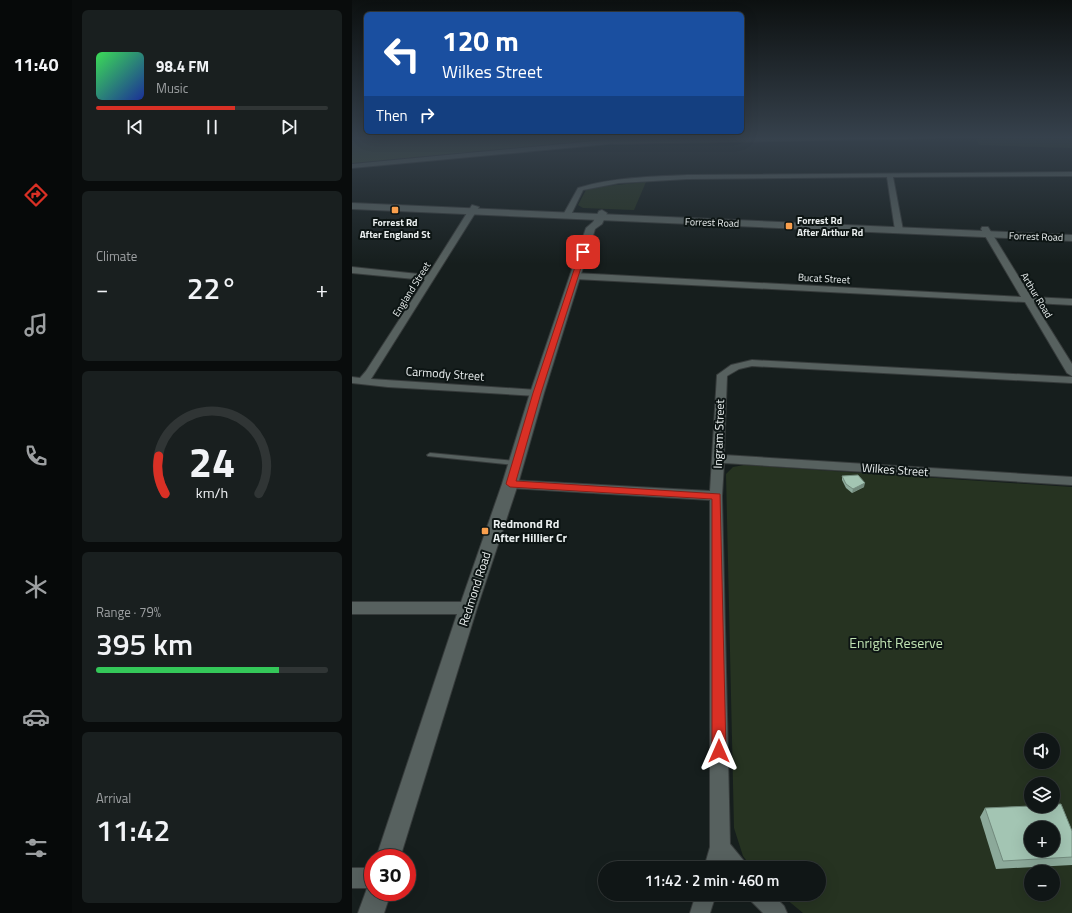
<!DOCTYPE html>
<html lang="en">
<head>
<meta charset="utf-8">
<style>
  body { margin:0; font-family:"Titillium Web",sans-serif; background:#191f1f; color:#f1f3f6; height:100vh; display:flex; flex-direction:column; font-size:15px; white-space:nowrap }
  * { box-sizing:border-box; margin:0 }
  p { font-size:13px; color:#9c9fa1 }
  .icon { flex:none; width:22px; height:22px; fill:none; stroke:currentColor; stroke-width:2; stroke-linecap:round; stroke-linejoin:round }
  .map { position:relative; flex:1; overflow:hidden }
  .drawer { display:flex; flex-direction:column; gap:10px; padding:10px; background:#090c0c; width:280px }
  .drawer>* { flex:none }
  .banner { position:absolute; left:12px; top:12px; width:380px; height:122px; border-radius:6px; box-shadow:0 4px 16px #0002,0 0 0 1px #303535; background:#1a4fa0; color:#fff; overflow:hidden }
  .fabs { position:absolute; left:672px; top:733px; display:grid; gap:8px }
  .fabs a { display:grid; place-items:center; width:36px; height:36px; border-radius:50%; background:#101616; box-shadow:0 4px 16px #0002,0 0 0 1px #303535; font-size:20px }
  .speed { position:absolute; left:12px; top:849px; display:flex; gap:8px; font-size:20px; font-weight:700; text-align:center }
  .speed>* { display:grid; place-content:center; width:52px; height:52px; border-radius:50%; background:#101616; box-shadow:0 4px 16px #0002,0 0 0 1px #303535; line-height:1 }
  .speed .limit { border:6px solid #d22; background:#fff; color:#111 }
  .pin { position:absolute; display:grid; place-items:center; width:34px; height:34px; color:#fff; margin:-17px; border-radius:8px; box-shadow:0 2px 6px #0006 }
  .me { position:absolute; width:44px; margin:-22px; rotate:0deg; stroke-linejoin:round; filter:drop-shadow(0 0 3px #0008) }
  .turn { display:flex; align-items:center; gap:14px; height:84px; padding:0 12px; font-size:18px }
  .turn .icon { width:52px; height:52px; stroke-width:2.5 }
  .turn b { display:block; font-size:28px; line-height:34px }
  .then { display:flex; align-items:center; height:38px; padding:0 12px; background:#0003; gap:8px; font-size:15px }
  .big { font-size:30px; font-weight:600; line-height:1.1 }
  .drawer .card { flex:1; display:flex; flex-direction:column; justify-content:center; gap:6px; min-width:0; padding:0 14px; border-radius:6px; background:#191f1f }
  .drawer .dial { align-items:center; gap:0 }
  .dial svg { height:104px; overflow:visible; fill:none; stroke:#303535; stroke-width:7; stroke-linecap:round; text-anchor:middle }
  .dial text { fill:#f1f3f6; stroke:none }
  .song { display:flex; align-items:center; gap:12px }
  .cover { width:48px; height:48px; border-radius:6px; background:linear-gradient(135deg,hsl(130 70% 55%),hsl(230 70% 35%)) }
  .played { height:4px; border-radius:2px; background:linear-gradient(90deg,#d93025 60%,#303535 60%) }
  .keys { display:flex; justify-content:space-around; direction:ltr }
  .heat { display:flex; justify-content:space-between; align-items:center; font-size:22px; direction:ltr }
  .charge { height:6px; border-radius:3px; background:linear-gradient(90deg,#34c759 79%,#303535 0) }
  .trip { position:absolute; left:246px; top:861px; width:228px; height:40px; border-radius:20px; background:#101616; box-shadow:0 4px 16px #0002,0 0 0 1px #303535; font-weight:600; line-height:40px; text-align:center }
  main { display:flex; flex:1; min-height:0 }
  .tab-bar { display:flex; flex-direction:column; width:72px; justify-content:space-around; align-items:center; background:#060909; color:#9c9fa1 }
  .tab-bar .icon { width:28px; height:28px }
  .tab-bar .current { color:#d93025 }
  .tab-bar b { font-size:18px; color:#f1f3f6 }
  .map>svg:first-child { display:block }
</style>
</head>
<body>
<main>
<nav class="tab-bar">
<b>11:40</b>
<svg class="icon current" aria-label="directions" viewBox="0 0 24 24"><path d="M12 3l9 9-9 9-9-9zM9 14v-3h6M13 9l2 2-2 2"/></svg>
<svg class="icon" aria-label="music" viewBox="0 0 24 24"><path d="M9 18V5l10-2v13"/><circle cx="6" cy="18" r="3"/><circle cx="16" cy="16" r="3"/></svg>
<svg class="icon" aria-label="phone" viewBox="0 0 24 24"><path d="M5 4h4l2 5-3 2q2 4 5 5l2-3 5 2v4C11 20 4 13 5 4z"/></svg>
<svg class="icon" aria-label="climate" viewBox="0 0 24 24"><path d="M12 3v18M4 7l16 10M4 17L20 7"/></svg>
<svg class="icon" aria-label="car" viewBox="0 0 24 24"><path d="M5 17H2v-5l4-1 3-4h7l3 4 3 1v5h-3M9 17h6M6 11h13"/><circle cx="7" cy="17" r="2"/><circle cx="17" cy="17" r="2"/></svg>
<svg class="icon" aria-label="filters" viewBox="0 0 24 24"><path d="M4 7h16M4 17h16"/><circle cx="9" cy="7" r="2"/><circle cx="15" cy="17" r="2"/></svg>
</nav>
<section class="drawer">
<div class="card">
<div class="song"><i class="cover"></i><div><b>98.4 FM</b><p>Music</p></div></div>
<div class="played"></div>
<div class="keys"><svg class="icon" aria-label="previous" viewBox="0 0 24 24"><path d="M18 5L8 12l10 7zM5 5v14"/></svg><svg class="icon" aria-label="pause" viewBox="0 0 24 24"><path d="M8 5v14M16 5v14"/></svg><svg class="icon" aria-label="next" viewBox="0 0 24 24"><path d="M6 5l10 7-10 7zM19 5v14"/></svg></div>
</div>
<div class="card"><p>Climate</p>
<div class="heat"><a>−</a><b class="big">22°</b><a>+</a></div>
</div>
<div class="card dial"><svg viewBox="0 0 100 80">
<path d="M14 69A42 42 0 1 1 86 69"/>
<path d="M14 69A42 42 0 0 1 9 40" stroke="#d93025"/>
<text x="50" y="56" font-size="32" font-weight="700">24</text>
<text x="50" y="72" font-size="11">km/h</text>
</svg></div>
<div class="card"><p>Range · 79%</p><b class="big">395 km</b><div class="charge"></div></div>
<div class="card"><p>Arrival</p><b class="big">11:42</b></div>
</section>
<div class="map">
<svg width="720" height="913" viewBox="0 0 720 913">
  <rect width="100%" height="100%" fill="#161e1d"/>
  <g fill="#263321" fill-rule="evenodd">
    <polygon points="330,136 411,136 412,138 303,139"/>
    <polygon points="646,136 720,136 720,148 627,145 623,137 638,138"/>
    <polygon points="294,182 282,210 231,208 226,205 234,190 244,187"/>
    <path d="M392,465L720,487V913H451L428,894H467V868H400L391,856L382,828L374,474L381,467ZM679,740H701V762H679ZM679,784H701V806H679ZM679,828H701V850H679ZM679,872H701V894H679Z"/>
  </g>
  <polygon fill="#44553e" points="0,136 305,136 0,164"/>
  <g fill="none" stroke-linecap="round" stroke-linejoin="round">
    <g stroke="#363b3b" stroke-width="2">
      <polygon id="service" points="78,453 164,461 167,463 164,465 76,456 75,455"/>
    </g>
    <g stroke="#363b3b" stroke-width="2">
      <g id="minor">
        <polygon points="484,136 586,136 583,138 262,144 259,142 262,140"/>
        <path d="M720,172V176L541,177L551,230L547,232L543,230L535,177L335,179L267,183L231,190L218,217L211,215L226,188C262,177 298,177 335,175Z"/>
        <polygon points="120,205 127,207 19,379 185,390 190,393 185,396 36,387 0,383 0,377 8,378 14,371 73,280 0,273 0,267 76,275"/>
        <polygon points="630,227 636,227 679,297 720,299 720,305 682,303 720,364 720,376 715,373 673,302 223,279 219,276 223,273 669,297 629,229"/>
        <polygon points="400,360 720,377 720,383 400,366 387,369 375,376 372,455 720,477 720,485 372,463 370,496 378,844 392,861 395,868 352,868 358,847 358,500 158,488 154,487 152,484 154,481 158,480 358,491 365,375 379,365"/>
        <polygon points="0,602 116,602 121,604 123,608 121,612 116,614 0,614"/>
        <rect x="0" y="868" width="21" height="20"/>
        <polygon points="344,894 364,894 358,913 338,913"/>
        <polygon points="396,894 420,894 432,906 435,913 411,913 399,901"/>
      </g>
    </g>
    <g stroke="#363b3b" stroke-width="2">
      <g id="tertiary">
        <polygon points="295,136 324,136 320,138 0,168 0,164"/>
        <polygon points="250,210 255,213 250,224 243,229 192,393 166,484 125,608 48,858 24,858 107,608 150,484 178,393 234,228 241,222 247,211"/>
        <polygon points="21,882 21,892 39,892 32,913 6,913 17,883"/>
      </g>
    </g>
    <g stroke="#363b3b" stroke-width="2">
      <polygon id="secondary" points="0,203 720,235 720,241 0,209"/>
    </g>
    <use href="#service" fill="#57615f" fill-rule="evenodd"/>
    <use href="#minor" fill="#57615f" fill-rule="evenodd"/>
    <use href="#tertiary" fill="#57615f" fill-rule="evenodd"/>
    <use href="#secondary" fill="#57615f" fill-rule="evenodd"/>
  </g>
  <g fill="#8ca99a">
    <polygon points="490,476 512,487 500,493 494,488 490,480"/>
    <polygon points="633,808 720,831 720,865 644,869 628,817"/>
  </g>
  <polygon fill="#728a7d" points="513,483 512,487 500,493 501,489"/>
  <g fill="#a3c5b3" stroke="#728a7d" fill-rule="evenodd">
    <polygon points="506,475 513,483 501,489 494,484 490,476"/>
    <path d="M701,804H709L720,831V857L651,861L633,808L679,806H701ZM679,828H701V850H679Z"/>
  </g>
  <linearGradient id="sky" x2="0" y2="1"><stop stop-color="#0c1010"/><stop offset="0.52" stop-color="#36414c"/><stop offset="1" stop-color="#36414c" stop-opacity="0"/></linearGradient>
  <rect width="720" height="264" fill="url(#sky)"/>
  <polygon fill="#d93025" stroke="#8d1f18" points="231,250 234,252 189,393 164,481 368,494 374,751 372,756 367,758 362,756 360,751 360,499 158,487 154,484 181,393 228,252"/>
  <g fill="#f99f4d" stroke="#0d1514" stroke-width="1.5">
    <rect x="39" y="206" width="8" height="8" rx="2"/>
    <rect x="433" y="222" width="8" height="8" rx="2"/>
    <rect x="129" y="527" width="8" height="8" rx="2"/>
  </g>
  <g text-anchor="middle" stroke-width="4" stroke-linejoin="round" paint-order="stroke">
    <g font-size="10" font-weight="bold" fill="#eaefef" stroke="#0d1514" text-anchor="start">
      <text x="445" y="224">Forrest Rd<tspan x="445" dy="12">After Arthur Rd</tspan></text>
      <text x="43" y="226" text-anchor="middle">Forrest Rd<tspan x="43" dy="12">After England St</tspan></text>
    </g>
    <g font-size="10" fill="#eaefef" stroke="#0d1514">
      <text transform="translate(360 222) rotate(2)" y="4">Forrest Road</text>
      <text transform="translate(684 236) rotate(2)" y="4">Forrest Road</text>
      <text transform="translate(472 278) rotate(3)" y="4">Bucat Street</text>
      <text transform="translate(59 289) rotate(-58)" y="4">England Street</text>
      <text transform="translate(685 295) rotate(59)" y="4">Arthur Road</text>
    </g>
    <g font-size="12" fill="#eaefef" stroke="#0d1514">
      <text transform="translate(93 374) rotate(4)" y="4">Carmody Street</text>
      <text transform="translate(367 434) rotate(-88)" y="4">Ingram Street</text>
      <text transform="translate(543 470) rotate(4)" y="4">Wilkes Street</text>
      <text transform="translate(123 589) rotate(-72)" y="4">Redmond Road</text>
    </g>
    <g font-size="12" font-weight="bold" fill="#eaefef" stroke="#0d1514" text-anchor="start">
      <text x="141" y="528">Redmond Rd<tspan x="141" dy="14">After Hillier Cr</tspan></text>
    </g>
    <g font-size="14" fill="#bfe2b2" stroke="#0d1514">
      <text x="544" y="648">Enright Reserve</text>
    </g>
  </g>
</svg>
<div class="fabs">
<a><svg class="icon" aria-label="sound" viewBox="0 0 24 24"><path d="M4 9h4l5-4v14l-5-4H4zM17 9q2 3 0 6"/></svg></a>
<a><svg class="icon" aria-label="layers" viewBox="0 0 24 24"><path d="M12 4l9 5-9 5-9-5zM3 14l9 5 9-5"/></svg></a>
<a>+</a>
<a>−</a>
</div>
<div class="speed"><div class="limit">30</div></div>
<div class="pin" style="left:231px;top:252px;background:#d93025"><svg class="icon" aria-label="arrive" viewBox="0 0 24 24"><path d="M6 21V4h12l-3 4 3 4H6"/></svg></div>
<svg class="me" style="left:367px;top:751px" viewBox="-20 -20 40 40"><path d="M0-17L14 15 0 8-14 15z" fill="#d93025" stroke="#fff" stroke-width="4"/></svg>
<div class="trip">11:42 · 2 min · 460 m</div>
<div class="banner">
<div class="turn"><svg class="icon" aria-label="left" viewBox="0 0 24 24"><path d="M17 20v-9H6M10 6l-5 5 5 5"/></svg><div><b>120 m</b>Wilkes Street</div></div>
<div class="then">Then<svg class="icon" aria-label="right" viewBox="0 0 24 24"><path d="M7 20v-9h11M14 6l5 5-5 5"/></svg></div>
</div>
</div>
</main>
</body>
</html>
